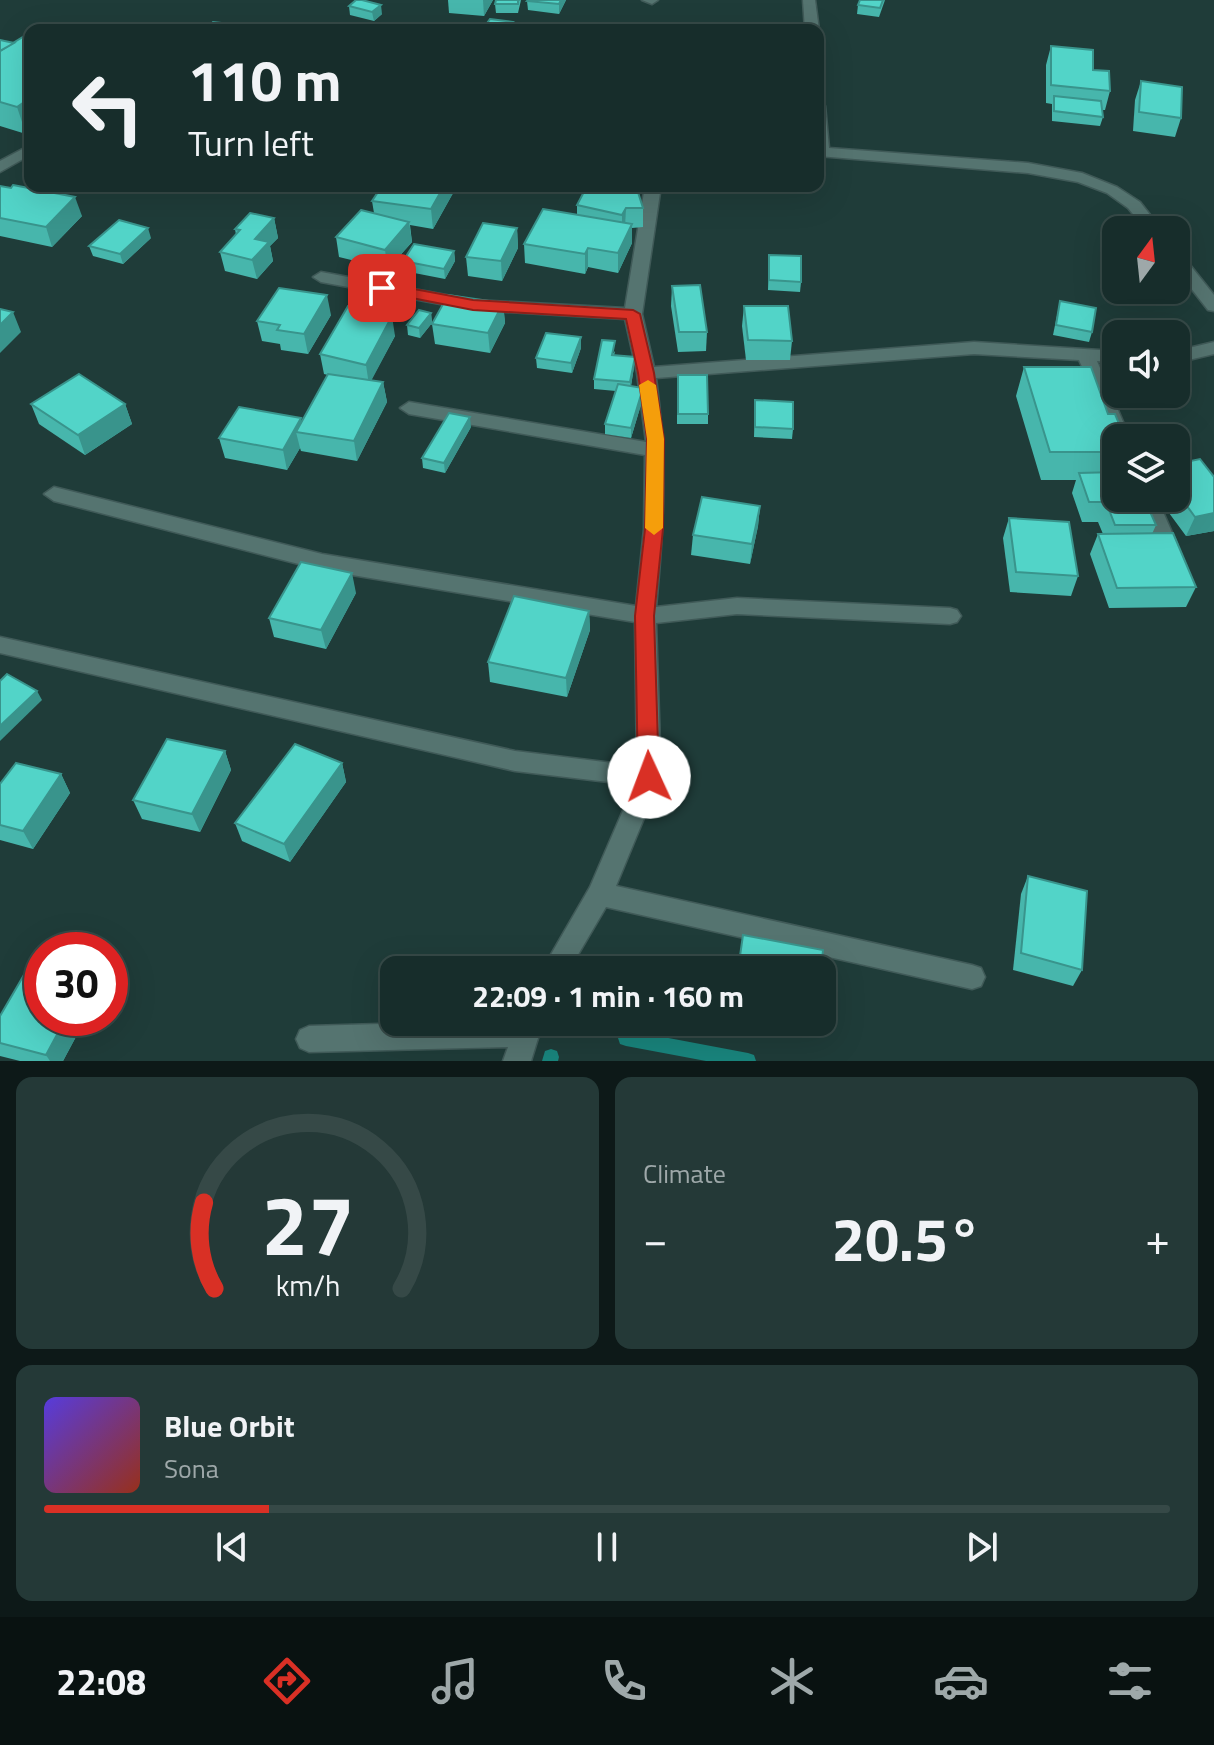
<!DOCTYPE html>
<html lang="en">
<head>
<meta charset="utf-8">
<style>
  body { margin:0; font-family:"Titillium Web",sans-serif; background:#243937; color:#f1f3f6; height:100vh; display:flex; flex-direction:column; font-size:30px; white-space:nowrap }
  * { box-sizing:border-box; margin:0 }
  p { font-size:26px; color:#9ea8a9 }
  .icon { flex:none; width:44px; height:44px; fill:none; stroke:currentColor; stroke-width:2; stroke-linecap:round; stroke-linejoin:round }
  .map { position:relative; height:1061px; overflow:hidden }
  .drawer { display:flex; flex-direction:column; gap:16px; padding:16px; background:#0d1918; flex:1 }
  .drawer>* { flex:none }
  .hud { position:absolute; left:24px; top:24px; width:800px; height:168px; border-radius:16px; box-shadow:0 8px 32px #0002,0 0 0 2px #364947; background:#172d2b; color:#f1f3f6; overflow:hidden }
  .needle { width:52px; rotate:15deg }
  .controls { position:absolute; left:1102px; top:216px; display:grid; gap:16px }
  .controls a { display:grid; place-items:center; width:88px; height:88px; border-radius:16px; background:#172d2b; box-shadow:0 8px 32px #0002,0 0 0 2px #364947; font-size:40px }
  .speed { position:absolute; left:24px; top:932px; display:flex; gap:16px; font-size:40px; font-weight:700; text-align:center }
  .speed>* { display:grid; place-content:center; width:104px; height:104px; border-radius:50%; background:#172d2b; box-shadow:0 8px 32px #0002,0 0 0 2px #364947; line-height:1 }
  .speed .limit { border:12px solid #d22; background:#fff; color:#111 }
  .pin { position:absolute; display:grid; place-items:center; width:68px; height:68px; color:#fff; margin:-34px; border-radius:16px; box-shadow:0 4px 12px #0006 }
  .me { position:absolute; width:88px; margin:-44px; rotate:358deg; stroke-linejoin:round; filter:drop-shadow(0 0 6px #0008) }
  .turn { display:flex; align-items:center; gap:28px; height:168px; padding:0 32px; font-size:36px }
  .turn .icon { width:104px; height:104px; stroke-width:2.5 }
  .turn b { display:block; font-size:56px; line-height:68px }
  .big { font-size:60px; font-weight:700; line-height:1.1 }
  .drawer .widget { flex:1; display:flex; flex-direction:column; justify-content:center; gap:12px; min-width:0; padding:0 28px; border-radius:16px; background:#243937 }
  .drawer .dial { align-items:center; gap:0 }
  .dial svg { height:208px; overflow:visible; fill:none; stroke:#364947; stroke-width:7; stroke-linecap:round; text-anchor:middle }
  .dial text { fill:#f1f3f6; stroke:none }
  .song { display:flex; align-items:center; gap:24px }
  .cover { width:96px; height:96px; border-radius:12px; background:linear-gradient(135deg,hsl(250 70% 55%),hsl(10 70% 35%)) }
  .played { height:8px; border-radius:4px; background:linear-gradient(90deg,#d93025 20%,#364947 20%) }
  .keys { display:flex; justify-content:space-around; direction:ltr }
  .heat { display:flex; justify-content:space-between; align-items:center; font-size:44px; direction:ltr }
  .drawer .tiles { flex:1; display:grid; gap:16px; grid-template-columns:1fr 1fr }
  .widget:last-child { grid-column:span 2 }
  .trip { position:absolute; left:380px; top:956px; width:456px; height:80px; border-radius:16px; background:#172d2b; box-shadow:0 8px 32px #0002,0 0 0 2px #364947; font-weight:700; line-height:80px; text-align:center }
  .tab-bar { display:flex; height:128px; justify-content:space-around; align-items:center; background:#091211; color:#9ea8a9 }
  .tab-bar .icon { width:56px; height:56px }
  .tab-bar .on { color:#d93025 }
  .tab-bar b { font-size:36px; color:#f1f3f6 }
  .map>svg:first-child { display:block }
</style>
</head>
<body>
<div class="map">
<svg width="1214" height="1061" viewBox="0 0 1214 1061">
  <rect width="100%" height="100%" fill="#1f3c39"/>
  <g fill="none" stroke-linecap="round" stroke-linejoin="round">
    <g fill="#19857d" fill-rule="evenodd">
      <polygon points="626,1030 748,1053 754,1055 756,1061 706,1061 626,1046 620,1044 618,1038 620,1032"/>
      <polygon points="551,1049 557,1051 559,1057 558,1061 542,1061 545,1051"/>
    </g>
    <g stroke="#405a58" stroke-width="3">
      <g id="minor">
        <polygon points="642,0 658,0 652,4"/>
        <polygon points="803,0 815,0 819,30 818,31 805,30"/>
        <polygon points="818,102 825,106 829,148 1028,163 1082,173 1117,187 1140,202 1162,230 1146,230 1128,208 1107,193 1078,182 1028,173 818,156"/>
        <polygon points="30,145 30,155 0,172 0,161"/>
        <path d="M645,186H661L642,314L654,367L974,342L1116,351V363L1097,361L1130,438H1116V443L1079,360L974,354L656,378C667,459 664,525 656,607L737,598L950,608L957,610L961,616L957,622L950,624L737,614L656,623L661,777L616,886L972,965L981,968L985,977L981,986L972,989L606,907L569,970H542L590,887L634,785L515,771L0,653V637L515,751L637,766L635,622L322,570L54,501L44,494L54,487L322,554L636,606L644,529L645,455L409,414L400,408L409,402L646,442L637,373L625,319L473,310L321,282L313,277L321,272L473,300L625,308Z"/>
        <polygon points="1176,253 1182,255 1214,295 1214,311 1208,310 1176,269"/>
        <polygon points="1214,342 1214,354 1176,363 1176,351"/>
        <polygon points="1137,498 1157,498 1177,544 1174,549 1160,549"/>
        <polygon points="451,1022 543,1022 531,1061 503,1061 508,1047 309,1052 300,1048 296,1039 300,1030 309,1026"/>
      </g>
    </g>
    <use href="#minor" fill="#557470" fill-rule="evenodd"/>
  </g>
  <g fill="#47b6ac">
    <polygon points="448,0 493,0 484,16 449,13"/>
    <polygon points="521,0 518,13 496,13 495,4"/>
    <polygon points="566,0 559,14 528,10 527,1"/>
    <polygon points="885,0 879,17 857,14 858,5"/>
    <polygon points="349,6 382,14 374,21 350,15"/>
    <polygon points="30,36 30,132 26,134 0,126 0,40 14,43"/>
    <polygon points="1051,46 1093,70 1110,91 1105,110 1102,110 1103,117 1100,126 1052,121 1052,104 1046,103 1046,65"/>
    <polygon points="1141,81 1181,118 1175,137 1133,131 1135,100"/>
    <polygon points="30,153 30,169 27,169 24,159"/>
    <polygon points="0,186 82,216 52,247 0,236"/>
    <polygon points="382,186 457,186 433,229 410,225 412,242 388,269 339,257 336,237 374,213 372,201"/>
    <polygon points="577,205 643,208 643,227 632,228 632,243 618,273 588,267 585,274 525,263 524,244 577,214"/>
    <polygon points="274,218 278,238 270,246 273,261 257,279 225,271 220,252 236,235 235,229"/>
    <polygon points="517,228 518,248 502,281 468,276 466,257"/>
    <polygon points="151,238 123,264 93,256 89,246"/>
    <polygon points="454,251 455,261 445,279 404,271 403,261"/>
    <polygon points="769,255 801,282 800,292 768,290"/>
    <polygon points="672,286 707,332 706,351 678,352 671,306"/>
    <polygon points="1060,301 1092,332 1089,342 1053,335"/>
    <polygon points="503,303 505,323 490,353 435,344 432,324"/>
    <polygon points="744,306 792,341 790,360 746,360 742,326"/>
    <polygon points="431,313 432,323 420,338 408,335 407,325"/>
    <polygon points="331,315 308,354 281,350 280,344 262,341 257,321"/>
    <polygon points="383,315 395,336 371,380 383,382 387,402 357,461 301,451 300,448 287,470 225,458 219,438 302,421 328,375 324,374 320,354"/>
    <polygon points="581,348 572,373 537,368 536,358"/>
    <polygon points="615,351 614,356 634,367 631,386 643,398 631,438 605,434 605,424 616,391 594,389 594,379"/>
    <polygon points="1024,367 1116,438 1116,498 1156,525 1152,534 1196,587 1186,607 1109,608 1090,554 1098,534 1103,534 1098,522 1082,522 1072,493 1076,480 1041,480 1016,396"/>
    <polygon points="677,385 708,414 708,424 677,424"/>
    <polygon points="755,400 793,429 792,439 754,437"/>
    <polygon points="31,404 125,404 132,424 85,455 39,424"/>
    <polygon points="471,427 445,473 423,468 422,458"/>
    <polygon points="1176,464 1214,477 1214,531 1186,536 1158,498 1176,498"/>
    <polygon points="760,506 758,526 750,564 691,555 693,535"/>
    <polygon points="1009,518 1078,576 1071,596 1010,592 1003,538"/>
    <polygon points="356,593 326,649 274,637 269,618"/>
    <polygon points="589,611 590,630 567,697 490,682 488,662"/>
    <polygon points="225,751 231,770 200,832 142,819 133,800"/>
    <polygon points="342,763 346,782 290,862 242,841 235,823"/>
    <polygon points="61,774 70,793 33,849 0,840 0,784"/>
    <polygon points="1028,876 1082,970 1073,986 1013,970 1021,894"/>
    <polygon points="0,1016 42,1018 86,1018 63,1061 20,1061 0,1056"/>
    <polygon points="761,1022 814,1022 812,1032"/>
  </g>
  <g fill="#39948c">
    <polygon points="483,0 493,0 484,16"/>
    <polygon points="561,0 566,0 559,14 559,4"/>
    <polygon points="381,5 382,14 374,21 372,12"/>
    <polygon points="30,98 30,132 26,134 17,107"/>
    <polygon points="444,186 457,186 433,229 431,209"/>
    <polygon points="75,197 82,216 52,247 46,227"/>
    <polygon points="626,208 625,228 622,235 622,215"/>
    <polygon points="274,218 278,238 270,246 273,261 257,279 252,260 255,239"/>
    <polygon points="409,222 412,242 388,269 385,250"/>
    <polygon points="632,224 632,243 618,273 618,253"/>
    <polygon points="148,228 151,238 123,264 120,254"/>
    <polygon points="517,228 518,248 502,281 501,261"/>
    <polygon points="588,248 588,267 585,274 585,254"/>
    <polygon points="454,251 455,261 445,279 444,269"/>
    <polygon points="327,295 331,315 308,354 304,334"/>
    <polygon points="503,303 505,323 490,353 488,333"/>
    <polygon points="382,311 385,329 392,316 395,336 369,385 366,365"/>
    <polygon points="13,312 21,332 0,353 0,325"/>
    <polygon points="431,313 432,323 420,338 419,328"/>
    <polygon points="581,337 581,348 572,373 571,363"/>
    <polygon points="635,357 634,367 630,392 630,382"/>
    <polygon points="383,382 387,402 357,461 354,441"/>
    <polygon points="643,388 643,398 631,438 631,428"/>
    <polygon points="125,404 132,424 85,455 78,435"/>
    <polygon points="470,417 471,427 445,473 444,463"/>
    <polygon points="301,418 305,433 296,432 300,448 287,470 283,450"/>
    <polygon points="760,506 758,526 750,564 752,544"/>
    <polygon points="1214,513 1214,531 1186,536 1195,517"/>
    <polygon points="352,573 356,593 326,649 321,630"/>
    <polygon points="589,611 590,630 567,697 566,678"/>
    <polygon points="37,691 42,700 0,741 0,726"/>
    <polygon points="225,751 231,770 200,832 192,814"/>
    <polygon points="342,763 346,782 290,862 284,844"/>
    <polygon points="61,774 70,793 33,849 23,831"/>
    <polygon points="66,1018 86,1018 63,1061 50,1061 46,1055"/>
  </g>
  <g fill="#52d4c8" stroke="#39948c" stroke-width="2">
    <polygon points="356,0 362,0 381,5 372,12 349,6"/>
    <polygon points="496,0 518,0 518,4 495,4"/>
    <polygon points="528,0 561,0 559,4 527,1"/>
    <polygon points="860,0 883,0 880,8 858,5"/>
    <polygon points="490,19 513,22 507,30 482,30"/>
    <polygon points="213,22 265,28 264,30 206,30"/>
    <polygon points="650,23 680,23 682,30 651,30"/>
    <polygon points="26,35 30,36 30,50 27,52 30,53 30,98 17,107 0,102 0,51"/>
    <polygon points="0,40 14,43 0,51"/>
    <polygon points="1051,46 1093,50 1093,70 1109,71 1110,91 1051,85"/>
    <polygon points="1141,81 1182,87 1181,118 1139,112"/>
    <polygon points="1054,96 1101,101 1103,117 1054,111"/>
    <polygon points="30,153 30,160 24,159"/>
    <polygon points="13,185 75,197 46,227 0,218 0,186 11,188"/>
    <polygon points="382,186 444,186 431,209 372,201"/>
    <polygon points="587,186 636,186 643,208 626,208 622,215 577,205"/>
    <polygon points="543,209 632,224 618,253 588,248 585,254 524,244"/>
    <polygon points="361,210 409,222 385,250 336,237"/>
    <polygon points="250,213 274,218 255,239 269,242 252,260 220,252 240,230 235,229"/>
    <polygon points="119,220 148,228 120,254 89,246"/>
    <polygon points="483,223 517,228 501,261 466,257"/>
    <polygon points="414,244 454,251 444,269 403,261"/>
    <polygon points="769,255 801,256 801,282 769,280"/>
    <polygon points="700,285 707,332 679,332 672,286"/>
    <polygon points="279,288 327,295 304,334 277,330 280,325 257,321"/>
    <polygon points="448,295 503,303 488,333 432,324"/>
    <polygon points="1060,301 1096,308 1092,332 1056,325"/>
    <polygon points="348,306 382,311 380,315 392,316 366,365 320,354"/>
    <polygon points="744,306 788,306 792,341 748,340"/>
    <polygon points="0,309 13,312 0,325"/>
    <polygon points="419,310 431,313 419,328 407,325"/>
    <polygon points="546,333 581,337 571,363 536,358"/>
    <polygon points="602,340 615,341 612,355 635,357 630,382 594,379"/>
    <polygon points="1024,367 1091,367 1108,414 1115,414 1125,438 1116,438 1116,452 1050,452"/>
    <polygon points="79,374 125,404 78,435 31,404"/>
    <polygon points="328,374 383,382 354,441 296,432"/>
    <polygon points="678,375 707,375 708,414 678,414"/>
    <polygon points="618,384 643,388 631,428 605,424"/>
    <polygon points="755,400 793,402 793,429 755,427"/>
    <polygon points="239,407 301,418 283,450 219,438"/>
    <polygon points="449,413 470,417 444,463 422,458"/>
    <polygon points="1200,459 1214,477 1214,513 1195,517 1176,491 1176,464"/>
    <polygon points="1116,472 1116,498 1144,498 1156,525 1115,525 1106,502 1089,502 1079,473"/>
    <polygon points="702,497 760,506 752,544 693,535"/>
    <polygon points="1009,518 1069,522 1078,576 1016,572"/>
    <polygon points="1173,533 1196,587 1117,588 1098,534"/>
    <polygon points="301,562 352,573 321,630 269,618"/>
    <polygon points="514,596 589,611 566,678 488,662"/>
    <polygon points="7,674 37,691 0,726 0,681"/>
    <polygon points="167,739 225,751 192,814 133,800"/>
    <polygon points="295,744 342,763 284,844 235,823"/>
    <polygon points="16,763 61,774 23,831 0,825 0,784"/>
    <polygon points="1028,876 1087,891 1082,970 1021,953"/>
    <polygon points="743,935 823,950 821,970 738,970"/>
    <polygon points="39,949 45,950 42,950 42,1018 66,1018 46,1055 0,1043 0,1016"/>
  </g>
  <polygon fill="#d93025" stroke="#8d1f18" stroke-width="2" points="382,283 473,300 633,310 640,314 654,373 664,439 663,529 654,616 659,777 656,784 649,786 641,784 638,777 635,616 645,529 647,439 638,373 626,319 473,310 376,291 374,288"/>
  <polygon fill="#f59e0b" points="648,380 656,385 664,439 663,528 654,535 645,528 647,439 639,385"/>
</svg>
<div class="controls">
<a><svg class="needle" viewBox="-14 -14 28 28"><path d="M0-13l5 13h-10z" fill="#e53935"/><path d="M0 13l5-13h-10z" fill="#9ea8a9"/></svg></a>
<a><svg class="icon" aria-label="sound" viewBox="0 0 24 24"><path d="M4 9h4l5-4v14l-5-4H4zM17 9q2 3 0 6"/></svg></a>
<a><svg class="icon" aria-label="layers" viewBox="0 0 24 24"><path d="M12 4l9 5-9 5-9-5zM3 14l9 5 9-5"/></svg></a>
</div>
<div class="speed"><div class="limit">30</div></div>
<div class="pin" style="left:382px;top:288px;background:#d93025"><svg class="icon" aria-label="arrive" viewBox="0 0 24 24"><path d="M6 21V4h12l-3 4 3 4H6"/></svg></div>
<svg class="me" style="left:649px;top:777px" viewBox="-20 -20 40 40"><circle r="19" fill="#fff"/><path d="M0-13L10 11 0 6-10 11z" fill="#d93025"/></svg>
<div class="trip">22:09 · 1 min · 160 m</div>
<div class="hud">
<div class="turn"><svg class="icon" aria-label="left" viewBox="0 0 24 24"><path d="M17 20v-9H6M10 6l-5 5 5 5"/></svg><div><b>110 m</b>Turn left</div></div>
</div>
</div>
<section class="drawer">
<div class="tiles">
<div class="widget dial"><svg viewBox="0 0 100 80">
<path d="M14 69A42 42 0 1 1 86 69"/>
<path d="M14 69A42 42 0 0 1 10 36" stroke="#d93025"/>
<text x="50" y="56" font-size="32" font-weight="700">27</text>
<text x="50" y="72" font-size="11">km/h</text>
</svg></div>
<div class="widget"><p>Climate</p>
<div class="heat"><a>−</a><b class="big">20.5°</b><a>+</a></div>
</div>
<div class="widget">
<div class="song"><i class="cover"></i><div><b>Blue Orbit</b><p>Sona</p></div></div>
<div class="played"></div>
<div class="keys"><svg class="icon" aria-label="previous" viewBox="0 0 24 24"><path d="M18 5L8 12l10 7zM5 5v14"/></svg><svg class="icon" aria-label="pause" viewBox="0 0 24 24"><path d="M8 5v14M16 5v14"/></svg><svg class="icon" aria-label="next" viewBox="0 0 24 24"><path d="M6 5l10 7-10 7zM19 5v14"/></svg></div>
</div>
</div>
</section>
<nav class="tab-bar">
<b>22:08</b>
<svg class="icon on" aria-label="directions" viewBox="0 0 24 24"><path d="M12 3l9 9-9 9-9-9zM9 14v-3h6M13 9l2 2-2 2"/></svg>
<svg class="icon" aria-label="music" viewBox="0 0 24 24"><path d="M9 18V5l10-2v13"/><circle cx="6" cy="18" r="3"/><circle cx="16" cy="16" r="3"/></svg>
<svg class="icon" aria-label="phone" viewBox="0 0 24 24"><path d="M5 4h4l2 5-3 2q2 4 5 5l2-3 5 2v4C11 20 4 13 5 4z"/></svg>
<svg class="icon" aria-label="climate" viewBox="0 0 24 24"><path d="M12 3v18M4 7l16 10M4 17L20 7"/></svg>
<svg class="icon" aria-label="car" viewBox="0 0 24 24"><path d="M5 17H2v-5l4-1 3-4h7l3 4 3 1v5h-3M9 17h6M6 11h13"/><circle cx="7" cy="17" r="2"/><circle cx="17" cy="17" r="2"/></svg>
<svg class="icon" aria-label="filters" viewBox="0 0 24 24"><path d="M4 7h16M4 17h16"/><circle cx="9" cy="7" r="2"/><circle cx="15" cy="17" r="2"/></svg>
</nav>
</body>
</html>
